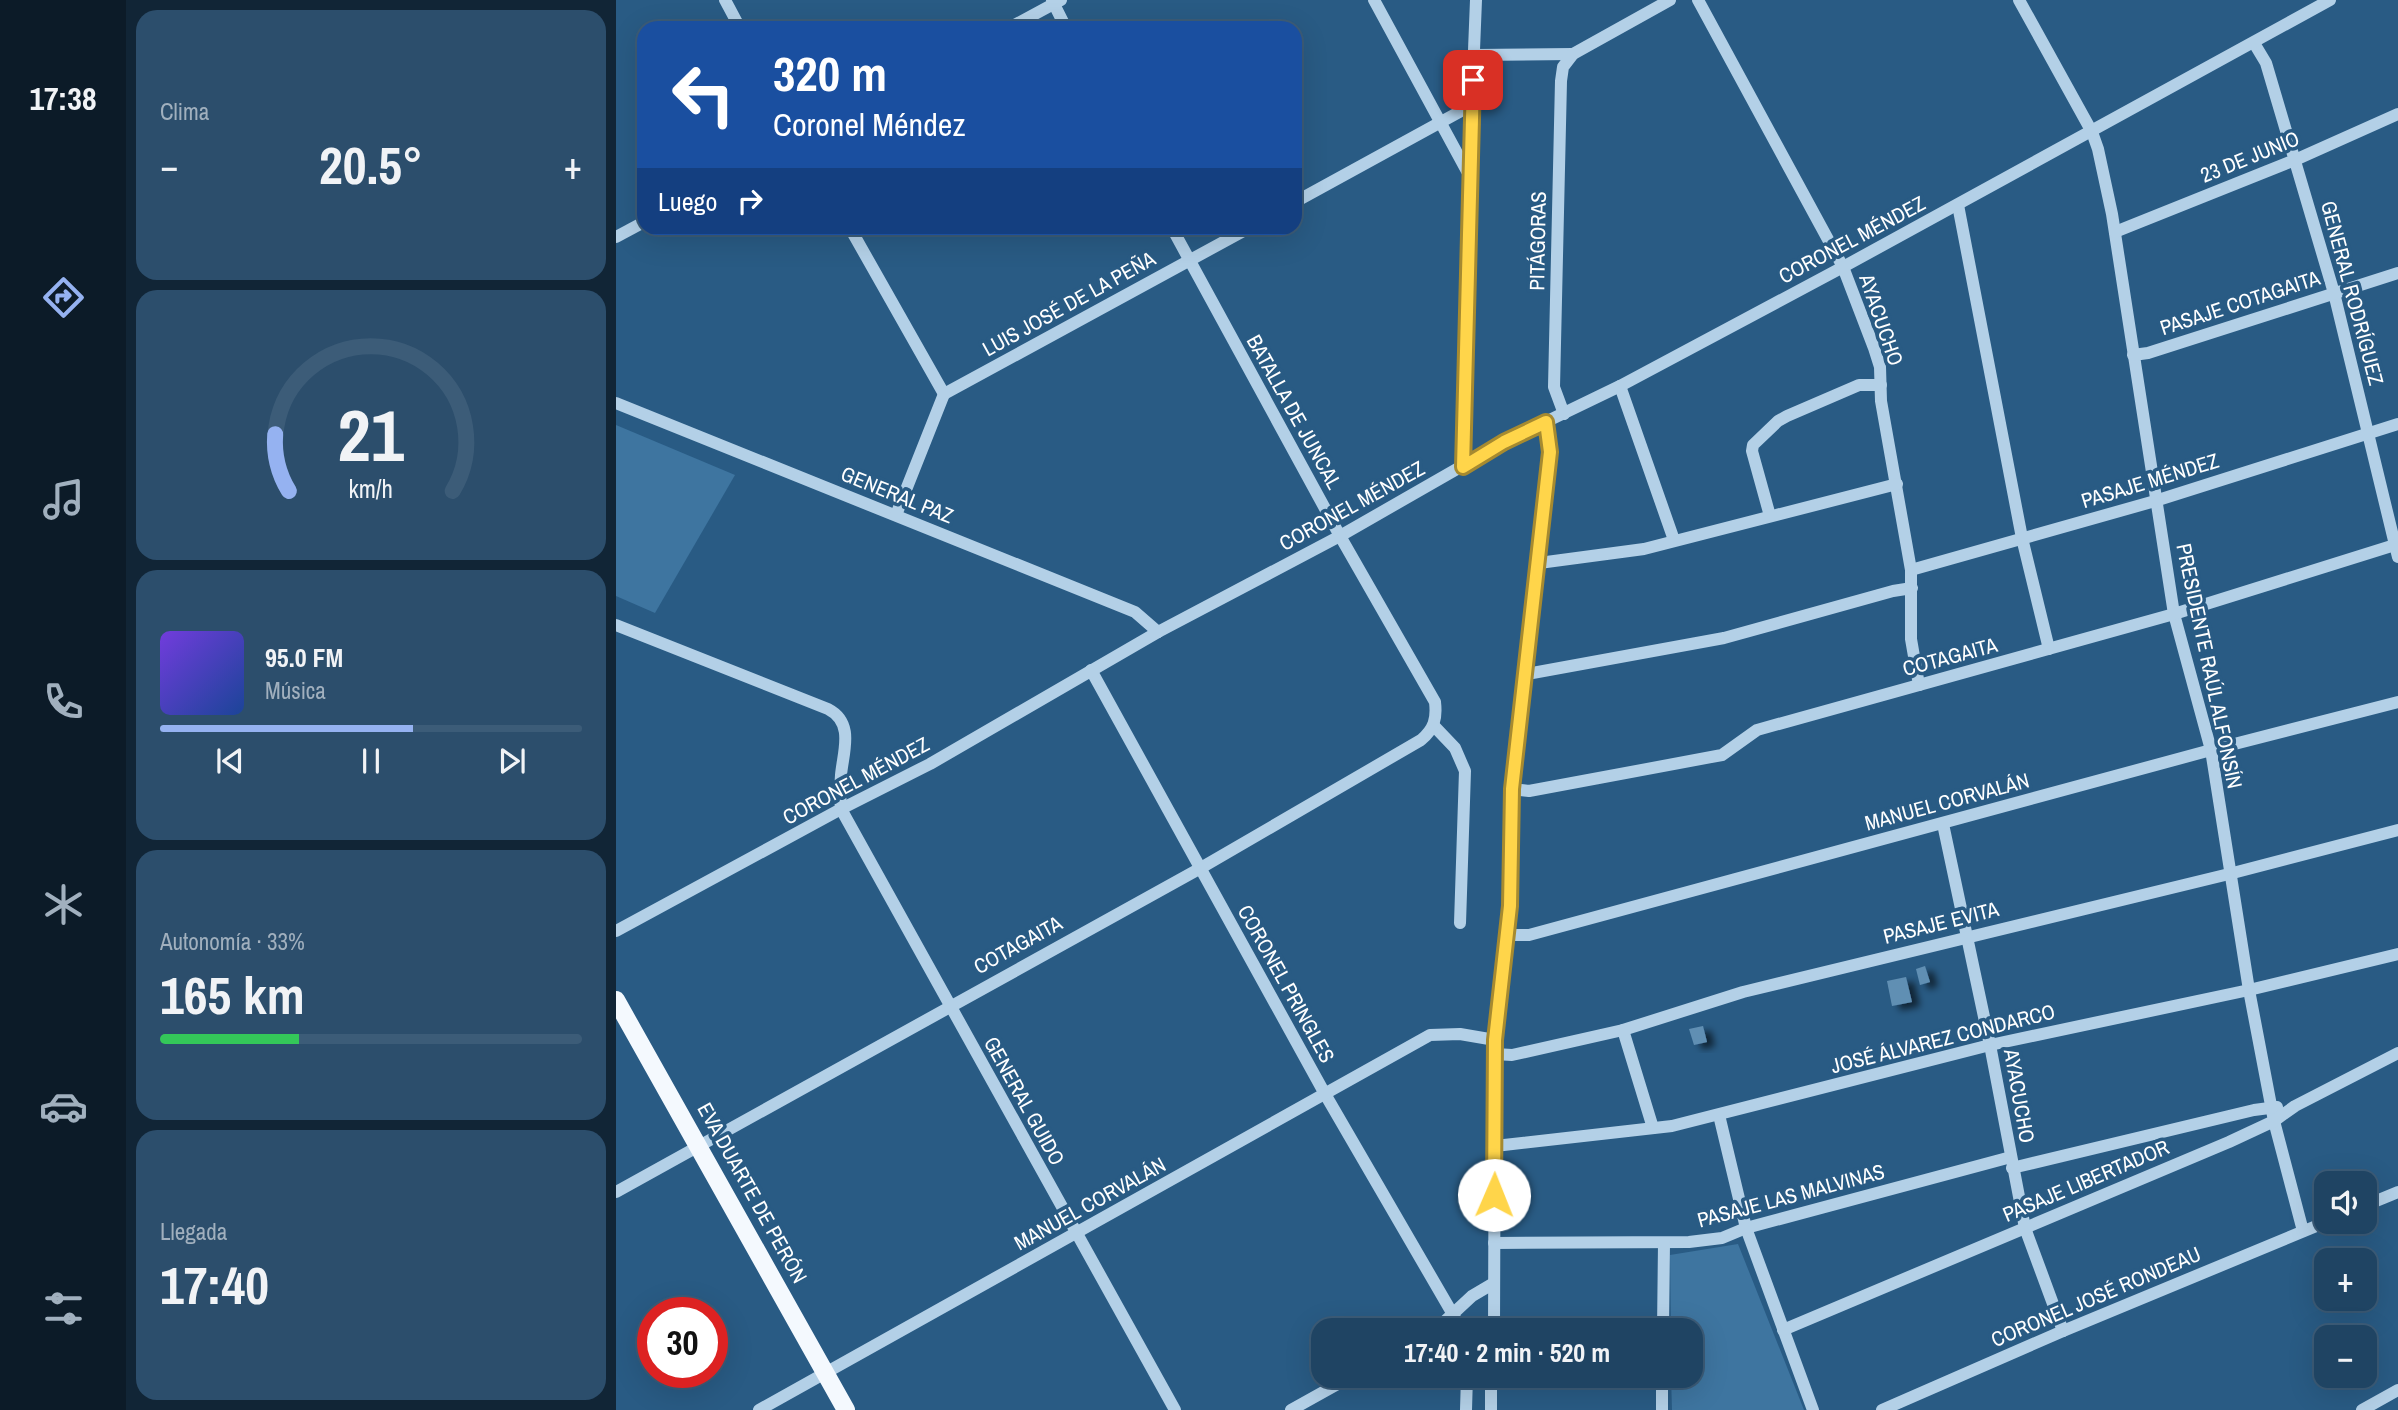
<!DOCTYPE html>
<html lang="es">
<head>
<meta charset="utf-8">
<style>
  body { margin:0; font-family:"Archivo Narrow",sans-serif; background:#2c4e6c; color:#f1f3f6; height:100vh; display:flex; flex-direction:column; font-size:26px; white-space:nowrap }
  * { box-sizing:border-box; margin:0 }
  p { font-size:23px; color:#a1b0be }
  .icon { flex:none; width:38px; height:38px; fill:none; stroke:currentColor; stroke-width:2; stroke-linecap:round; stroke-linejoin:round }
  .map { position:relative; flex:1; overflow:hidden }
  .panel { display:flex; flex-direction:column; gap:10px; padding:10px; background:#112536; width:490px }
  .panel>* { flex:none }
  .hud { position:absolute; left:21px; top:21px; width:665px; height:214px; border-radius:21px; box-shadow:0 7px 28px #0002,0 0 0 2px #3c5c78; background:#1a4fa0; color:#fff; overflow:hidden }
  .controls { position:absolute; left:1698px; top:1171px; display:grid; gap:14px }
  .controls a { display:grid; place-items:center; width:63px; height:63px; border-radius:14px; background:#1f4463; box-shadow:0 7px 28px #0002,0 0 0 2px #3c5c78; font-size:35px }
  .speed { position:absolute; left:21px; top:1297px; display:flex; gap:14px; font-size:35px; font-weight:700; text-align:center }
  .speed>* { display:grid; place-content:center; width:91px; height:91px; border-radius:50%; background:#1f4463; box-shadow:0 7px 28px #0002,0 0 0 2px #3c5c78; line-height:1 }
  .speed .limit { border:10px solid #d22; background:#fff; color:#111 }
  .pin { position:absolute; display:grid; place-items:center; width:60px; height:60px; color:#fff; margin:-30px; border-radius:14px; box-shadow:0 4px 10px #0006 }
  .me { position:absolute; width:77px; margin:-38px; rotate:1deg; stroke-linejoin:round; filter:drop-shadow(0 0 5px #0008) }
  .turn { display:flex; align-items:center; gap:24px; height:147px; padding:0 21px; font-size:32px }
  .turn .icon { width:91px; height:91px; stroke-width:2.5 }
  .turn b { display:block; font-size:49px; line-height:60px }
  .then { display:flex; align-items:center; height:66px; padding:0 21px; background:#0003; gap:14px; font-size:26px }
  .big { font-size:52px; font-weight:700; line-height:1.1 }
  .panel .widget { flex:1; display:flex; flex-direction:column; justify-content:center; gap:10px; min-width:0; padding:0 24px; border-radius:21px; background:#2c4e6c }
  .panel .dial { align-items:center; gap:0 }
  .dial svg { height:182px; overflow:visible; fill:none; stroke:#3c5c78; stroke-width:7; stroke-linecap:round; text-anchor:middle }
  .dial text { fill:#f1f3f6; stroke:none }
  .song { display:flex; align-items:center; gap:21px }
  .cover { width:84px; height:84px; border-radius:10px; background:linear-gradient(135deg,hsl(260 70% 55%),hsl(220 70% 35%)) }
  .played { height:7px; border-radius:4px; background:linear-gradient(90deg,#95b2f1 60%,#3c5c78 60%) }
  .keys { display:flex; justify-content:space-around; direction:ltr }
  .heat { display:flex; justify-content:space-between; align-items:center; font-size:38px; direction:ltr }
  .charge { height:10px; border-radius:5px; background:linear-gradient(90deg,#34c759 33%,#3c5c78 0) }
  .trip { position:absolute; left:695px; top:1318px; width:392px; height:70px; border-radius:21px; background:#1f4463; box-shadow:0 7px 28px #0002,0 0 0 2px #3c5c78; font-weight:700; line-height:70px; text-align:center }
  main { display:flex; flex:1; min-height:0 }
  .dock { display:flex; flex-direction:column; width:126px; justify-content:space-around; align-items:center; background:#0c1b28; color:#a1b0be }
  .dock .icon { width:49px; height:49px }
  .dock .current { color:#95b2f1 }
  .dock b { font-size:32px; color:#f1f3f6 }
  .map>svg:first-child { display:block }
</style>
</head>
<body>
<main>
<nav class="dock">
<b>17:38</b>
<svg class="icon current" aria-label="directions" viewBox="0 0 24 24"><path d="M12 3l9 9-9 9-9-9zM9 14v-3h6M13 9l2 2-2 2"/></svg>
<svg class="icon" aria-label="music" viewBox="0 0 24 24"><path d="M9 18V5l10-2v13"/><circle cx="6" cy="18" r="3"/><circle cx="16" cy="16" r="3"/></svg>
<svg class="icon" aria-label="phone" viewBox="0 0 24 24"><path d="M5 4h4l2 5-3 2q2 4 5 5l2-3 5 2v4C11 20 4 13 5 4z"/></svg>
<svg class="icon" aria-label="climate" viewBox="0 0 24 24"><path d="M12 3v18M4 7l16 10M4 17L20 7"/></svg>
<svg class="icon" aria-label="car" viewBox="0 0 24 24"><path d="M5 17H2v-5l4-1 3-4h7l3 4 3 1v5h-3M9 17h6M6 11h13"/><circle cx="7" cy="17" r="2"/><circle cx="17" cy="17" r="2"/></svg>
<svg class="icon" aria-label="filters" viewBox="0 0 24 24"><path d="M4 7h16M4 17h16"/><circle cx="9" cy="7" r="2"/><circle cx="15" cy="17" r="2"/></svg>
</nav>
<section class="panel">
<div class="widget"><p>Clima</p>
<div class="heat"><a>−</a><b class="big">20.5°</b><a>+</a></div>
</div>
<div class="widget dial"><svg viewBox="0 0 100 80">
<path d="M14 69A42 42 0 1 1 86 69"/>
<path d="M14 69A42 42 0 0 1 8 44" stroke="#95b2f1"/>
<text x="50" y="56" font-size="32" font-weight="700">21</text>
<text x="50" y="72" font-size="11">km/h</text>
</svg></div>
<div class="widget">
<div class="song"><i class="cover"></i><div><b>95.0 FM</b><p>Música</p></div></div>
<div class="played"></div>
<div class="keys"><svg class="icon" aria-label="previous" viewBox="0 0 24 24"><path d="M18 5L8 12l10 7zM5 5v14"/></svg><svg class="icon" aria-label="pause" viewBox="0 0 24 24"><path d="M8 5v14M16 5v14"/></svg><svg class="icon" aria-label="next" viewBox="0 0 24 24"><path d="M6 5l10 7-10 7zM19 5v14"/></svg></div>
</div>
<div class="widget"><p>Autonomía · 33%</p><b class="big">165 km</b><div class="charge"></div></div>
<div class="widget"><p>Llegada</p><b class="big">17:40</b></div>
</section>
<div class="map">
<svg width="1782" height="1410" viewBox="0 0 1782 1410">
  <defs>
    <filter id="shadow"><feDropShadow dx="8" dy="4.5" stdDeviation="3.5" flood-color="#0009"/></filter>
  </defs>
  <rect width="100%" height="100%" fill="#295b84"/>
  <g fill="#3e75a0">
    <polygon points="0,425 119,475 39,613 0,596"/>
    <polygon points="1122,1244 1188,1410 1056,1410 1055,1376 1074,1376 1074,1330 1055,1330 1054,1255"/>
  </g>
  <g fill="#618fb3" filter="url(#shadow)">
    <polygon points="1309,966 1314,982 1304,985 1300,969"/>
    <polygon points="1290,977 1296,1002 1276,1006 1271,981"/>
    <polygon points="1087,1026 1091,1042 1078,1045 1073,1029"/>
  </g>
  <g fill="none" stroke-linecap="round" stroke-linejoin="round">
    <g stroke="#b3d0e7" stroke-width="12">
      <polyline points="109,0 124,28"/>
      <polyline points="436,0 450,28"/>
      <polyline points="758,0 853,175"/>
      <polyline points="1082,0 1227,267 1258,348 1264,367 1265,401 1295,570 1295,639 1303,685"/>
      <polyline points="1403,0 1476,132 1482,149 1496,214 1558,614 1595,750 1633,990 1658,1121 1687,1231"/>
      <polyline points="393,28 445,0"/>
      <polyline points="1638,43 1650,63 1718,293 1782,557"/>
      <polyline points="858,55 957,54"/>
      <polyline points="679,202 856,105"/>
      <polyline points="1342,205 1406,538 1433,649"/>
      <polyline points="234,228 328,394"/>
      <polyline points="1499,232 1679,160 1782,114"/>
      <polyline points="0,237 28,222"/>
      <polyline points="1517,355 1532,353 1782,273"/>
      <polyline points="1004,386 1058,540"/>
      <polyline points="328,394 633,228"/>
      <polyline points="0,403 519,612 542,632"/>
      <polyline points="948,414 938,387 945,81 947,67 957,54 1054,0"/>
      <polyline points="847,467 853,175 860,0"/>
      <polyline points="280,515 328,394"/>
      <polyline points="1154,516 1136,451 1137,445 1162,421 1171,416 1243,385 1265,385"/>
      <polyline points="923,563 1028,549 1281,484"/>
      <polyline points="1295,570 1539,501 1782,424"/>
      <path d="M0,625L212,709C239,723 227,752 225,775C224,787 224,798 225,809L559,1410"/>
      <polyline points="475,670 709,1094 846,1330"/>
      <polyline points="911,674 1108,638 1277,591 1296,588"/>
      <polyline points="818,726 839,748 849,771 844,923"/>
      <polyline points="896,789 913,791 1106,755 1141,730 1558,614 1782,544"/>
      <polyline points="1327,824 1374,1045 1409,1228 1447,1331"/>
      <polyline points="0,931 225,809 314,764 542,632 724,536 888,442 1004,386 1227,267 1714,0"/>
      <polyline points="890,935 913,935 1595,750 1782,702"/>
      <polyline points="1007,1030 1037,1128"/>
      <polyline points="879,1054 896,1055 1007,1030 1127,992 1613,874 1782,830"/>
      <polyline points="1103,1115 1130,1228 1197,1410"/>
      <polyline points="879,1146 1056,1126 1374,1045 1633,990 1782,954"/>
      <polyline points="1396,1168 1638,1110 1661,1107"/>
      <path d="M0,1192L583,869L805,740C818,729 821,719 819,702L724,536L556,228"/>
      <polyline points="1748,1206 1782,1192"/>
      <polyline points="878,1243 1073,1242 1106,1238 1130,1228 1395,1157"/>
      <polyline points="816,1330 827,1323 856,1296 878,1283"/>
      <polyline points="878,1330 879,1040 893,906 896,789 934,452 930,422"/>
      <polyline points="1047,1330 1048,1243"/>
      <polyline points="1167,1330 1613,1142 1658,1121 1679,1106 1782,1053"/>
      <polyline points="875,1376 875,1410"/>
      <polyline points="143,1410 814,1035 844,1034 879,1040"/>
      <polyline points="675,1410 736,1376"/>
      <polyline points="850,1410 851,1376"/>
      <polyline points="1046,1410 1046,1376"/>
      <polyline points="1266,1410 1447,1331 1710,1222"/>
      <polyline points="1746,1410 1782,1390"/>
    </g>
    <polyline stroke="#f4f9fe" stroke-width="18" points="0,1000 230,1410"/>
  </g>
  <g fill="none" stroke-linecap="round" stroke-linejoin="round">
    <g stroke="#a68a30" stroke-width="18">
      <polyline id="route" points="857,80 847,467 888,442 930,422 934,452 896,789 894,906 879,1040 878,1195"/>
    </g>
    <use href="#route" stroke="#ffd54a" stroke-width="12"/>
  </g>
  <g text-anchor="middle" stroke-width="7" stroke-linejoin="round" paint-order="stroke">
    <g font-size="21" fill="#fff" stroke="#295b84">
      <text transform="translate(1634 157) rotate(-22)" y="7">23 DE JUNIO</text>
      <text transform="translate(1236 240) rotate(-28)" y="7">CORONEL MÉNDEZ</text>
      <text transform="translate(922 241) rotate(-89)" y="7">PITÁGORAS</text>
      <text transform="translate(1736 293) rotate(75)" y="7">GENERAL RODRÍGUEZ</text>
      <text transform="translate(1624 303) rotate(-18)" y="7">PASAJE COTAGAITA</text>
      <text transform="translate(453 304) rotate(-29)" y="7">LUIS JOSÉ DE LA PEÑA</text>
      <text transform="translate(1265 320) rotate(71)" y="7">AYACUCHO</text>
      <text transform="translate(678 412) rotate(61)" y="7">BATALLA DE JUNCAL</text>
      <text transform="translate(1534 481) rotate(-17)" y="7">PASAJE MÉNDEZ</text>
      <text transform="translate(281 495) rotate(22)" y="7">GENERAL PAZ</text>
      <text transform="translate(736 506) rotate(-29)" y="7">CORONEL MÉNDEZ</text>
      <text transform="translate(1334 657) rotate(-15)" y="7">COTAGAITA</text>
      <text transform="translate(1593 666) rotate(78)" y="7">PRESIDENTE RAÚL ALFONSÍN</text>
      <text transform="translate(240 781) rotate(-28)" y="7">CORONEL MÉNDEZ</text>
      <text transform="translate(1331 802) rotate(-15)" y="7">MANUEL CORVALÁN</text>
      <text transform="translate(1325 923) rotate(-14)" y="7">PASAJE EVITA</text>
      <text transform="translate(402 945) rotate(-29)" y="7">COTAGAITA</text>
      <text transform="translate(670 984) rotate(61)" y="7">CORONEL PRINGLES</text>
      <text transform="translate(1327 1039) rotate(-14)" y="7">JOSÉ ÁLVAREZ CONDARCO</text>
      <text transform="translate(1403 1096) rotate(80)" y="7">AYACUCHO</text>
      <text transform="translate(408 1101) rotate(61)" y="7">GENERAL GUIDO</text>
      <text transform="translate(1470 1181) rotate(-23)" y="7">PASAJE LIBERTADOR</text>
      <text transform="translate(136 1193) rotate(61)" y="7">EVA DUARTE DE PERÓN</text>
      <text transform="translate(1175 1196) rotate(-15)" y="7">PASAJE LAS MALVINAS</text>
      <text transform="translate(474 1204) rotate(-29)" y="7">MANUEL CORVALÁN</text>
      <text transform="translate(1480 1297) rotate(-23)" y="7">CORONEL JOSÉ RONDEAU</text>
    </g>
  </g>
</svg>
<div class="controls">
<a><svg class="icon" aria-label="sound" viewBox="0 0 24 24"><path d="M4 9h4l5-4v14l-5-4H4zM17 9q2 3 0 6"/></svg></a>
<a>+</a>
<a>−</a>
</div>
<div class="speed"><div class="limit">30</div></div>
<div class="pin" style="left:857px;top:80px;background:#d93025"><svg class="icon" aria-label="arrive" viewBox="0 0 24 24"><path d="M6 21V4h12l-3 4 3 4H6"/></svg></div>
<svg class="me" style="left:878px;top:1195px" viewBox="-20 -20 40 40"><circle r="19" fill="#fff"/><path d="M0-13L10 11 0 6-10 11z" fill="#ffd54a"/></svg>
<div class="trip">17:40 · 2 min · 520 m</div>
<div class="hud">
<div class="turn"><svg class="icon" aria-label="left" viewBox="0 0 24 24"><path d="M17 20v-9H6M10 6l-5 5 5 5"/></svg><div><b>320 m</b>Coronel Méndez</div></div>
<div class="then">Luego<svg class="icon" aria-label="right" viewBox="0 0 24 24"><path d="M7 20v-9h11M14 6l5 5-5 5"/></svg></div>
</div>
</div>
</main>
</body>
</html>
